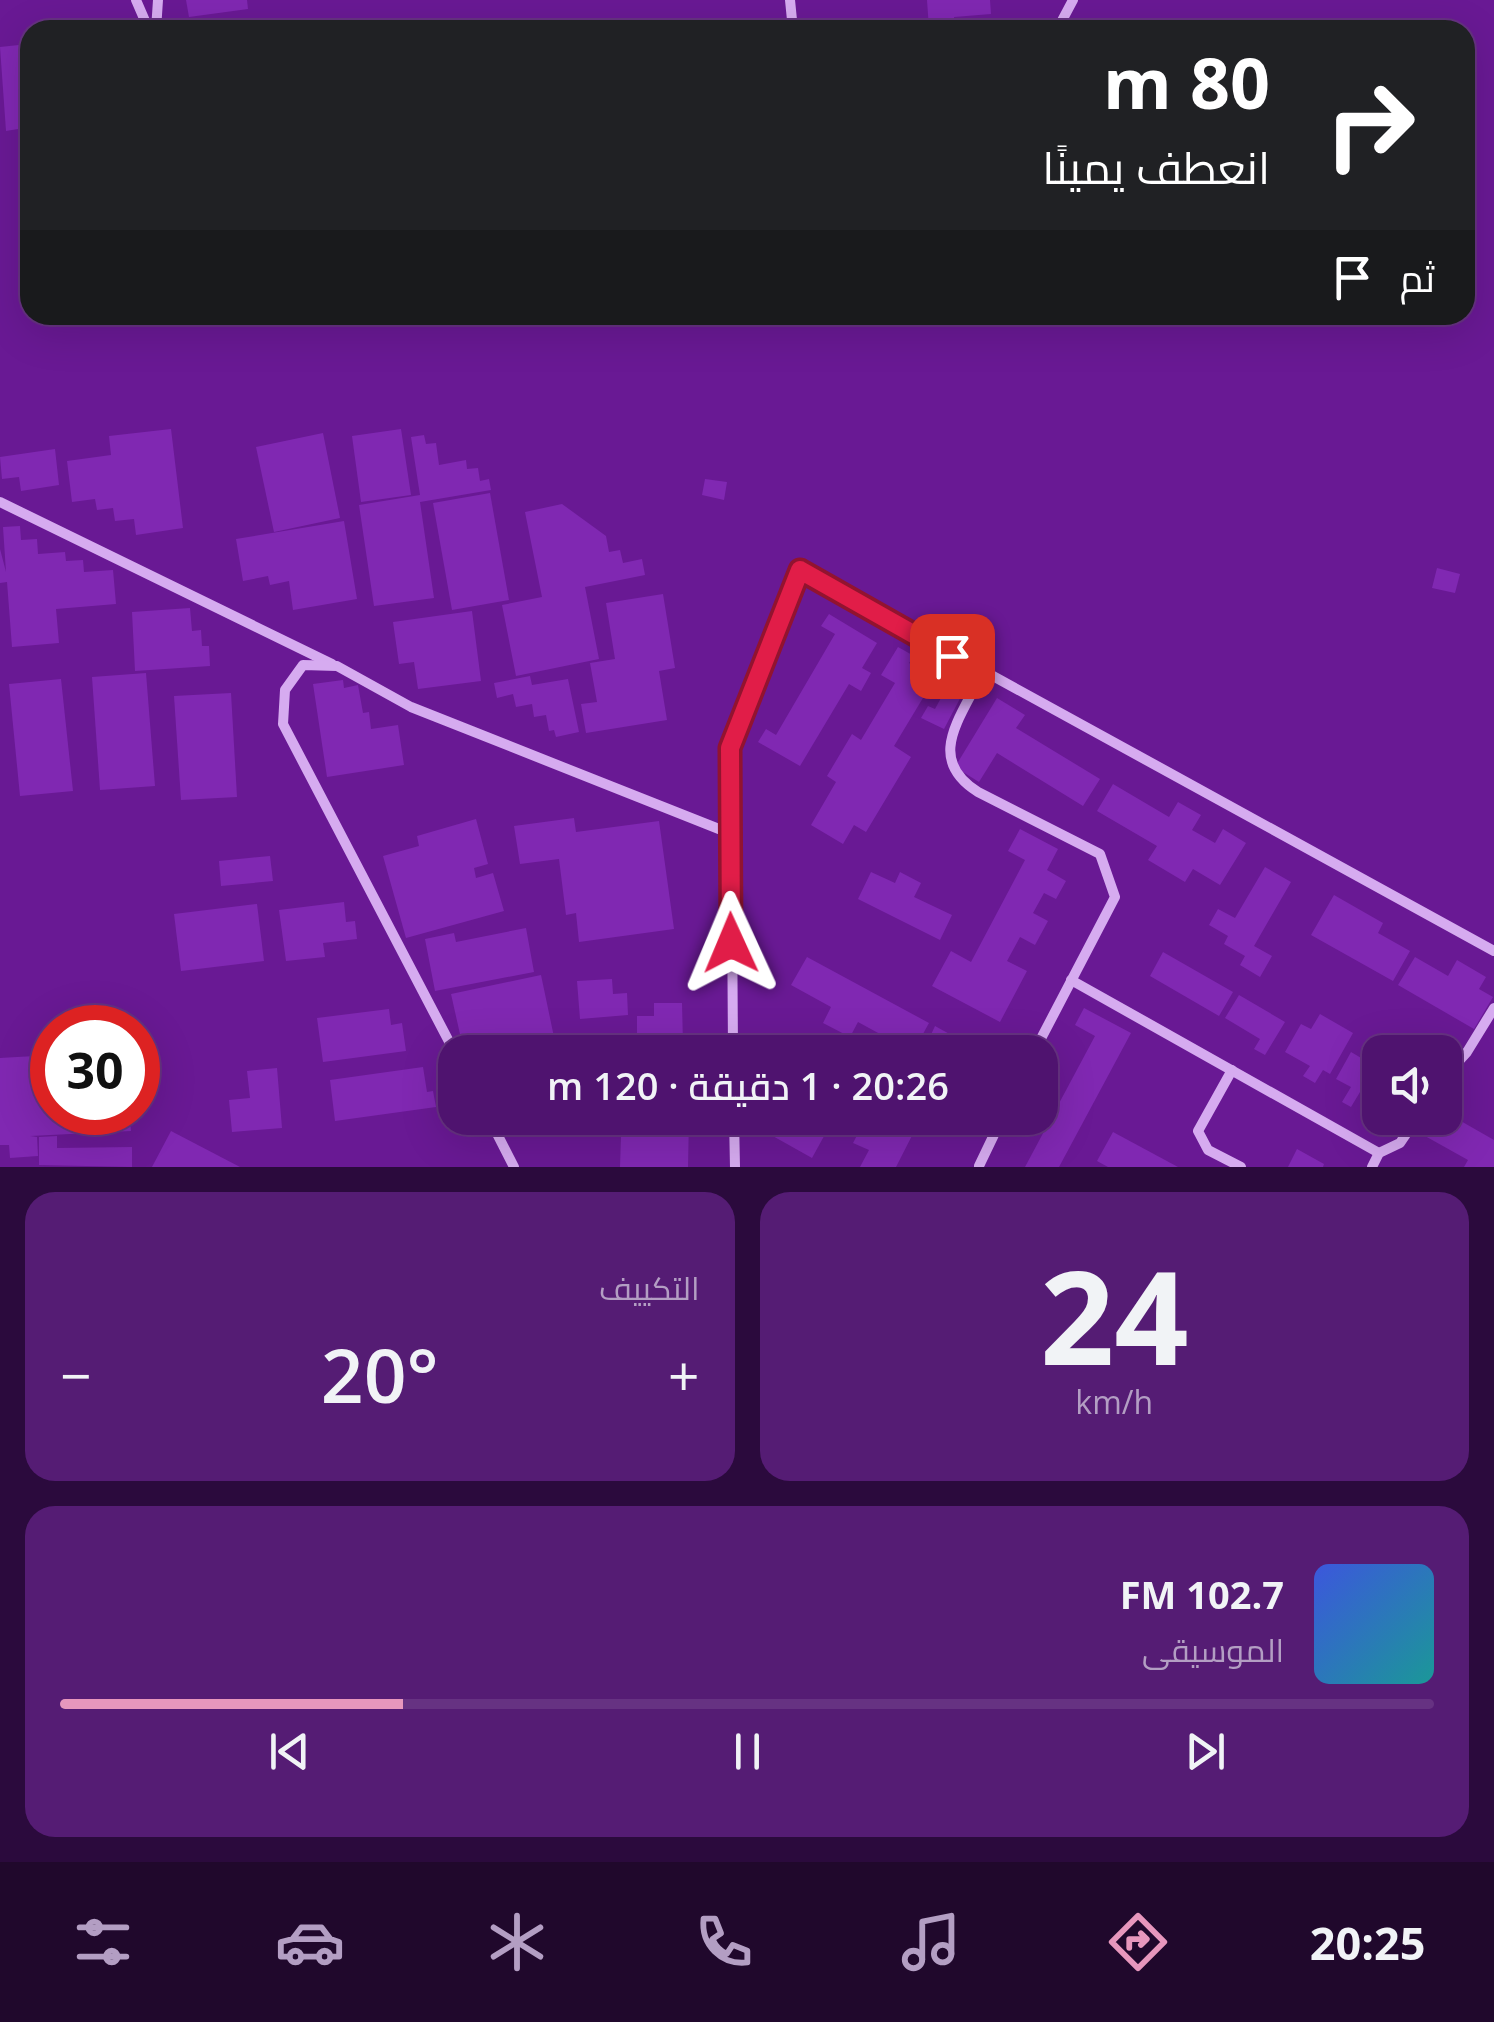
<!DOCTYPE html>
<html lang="ar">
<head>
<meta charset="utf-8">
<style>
  body { margin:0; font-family:"Open Sans",Cairo,sans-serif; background:#551c74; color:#f1f3f6; direction:rtl; height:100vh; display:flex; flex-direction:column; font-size:38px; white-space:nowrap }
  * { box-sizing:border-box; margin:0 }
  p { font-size:32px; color:#b39ec3 }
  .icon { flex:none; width:55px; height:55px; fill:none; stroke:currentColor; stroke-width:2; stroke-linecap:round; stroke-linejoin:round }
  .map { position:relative; height:1167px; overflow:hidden; direction:ltr }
  .side { display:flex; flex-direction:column; gap:25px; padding:25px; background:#2b0a3d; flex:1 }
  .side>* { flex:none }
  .guide { position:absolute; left:20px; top:20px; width:1455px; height:305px; border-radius:30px; box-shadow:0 10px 40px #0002,0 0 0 2px #663282; direction:rtl; background:#202124; color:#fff; overflow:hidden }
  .buttons { position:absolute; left:1362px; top:1035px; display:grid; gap:20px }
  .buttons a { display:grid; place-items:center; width:100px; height:100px; border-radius:20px; background:#4f136f; box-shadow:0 10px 40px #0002,0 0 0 2px #663282; font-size:50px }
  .speed { position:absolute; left:30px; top:1005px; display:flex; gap:20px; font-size:50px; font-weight:700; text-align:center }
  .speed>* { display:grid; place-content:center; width:130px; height:130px; border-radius:50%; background:#4f136f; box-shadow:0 10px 40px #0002,0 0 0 2px #663282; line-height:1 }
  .speed .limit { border:15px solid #d22; background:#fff; color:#111 }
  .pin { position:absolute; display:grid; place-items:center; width:85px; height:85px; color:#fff; margin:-42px; border-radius:20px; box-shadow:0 5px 15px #0006 }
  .me { position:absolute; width:110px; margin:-55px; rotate:359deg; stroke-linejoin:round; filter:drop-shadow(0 0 8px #0008) }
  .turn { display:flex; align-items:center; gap:35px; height:210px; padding:0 40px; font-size:45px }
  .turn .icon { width:130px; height:130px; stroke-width:2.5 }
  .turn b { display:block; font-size:70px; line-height:85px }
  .then { display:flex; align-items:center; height:95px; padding:0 40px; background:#0003; gap:20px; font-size:38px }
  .big { font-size:75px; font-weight:600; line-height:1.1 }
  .side .card { flex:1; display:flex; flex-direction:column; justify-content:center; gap:15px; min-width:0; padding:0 35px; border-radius:30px; background:#551c74 }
  .side .dial { align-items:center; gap:0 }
  .dial b { font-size:130px; line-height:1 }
  .song { display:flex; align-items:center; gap:30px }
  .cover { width:120px; height:120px; border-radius:15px; background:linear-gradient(135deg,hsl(230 70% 55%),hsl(180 70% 35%)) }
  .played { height:10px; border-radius:5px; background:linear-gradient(90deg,#e797bd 25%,#663282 25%) }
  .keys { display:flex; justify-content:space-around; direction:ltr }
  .heat { display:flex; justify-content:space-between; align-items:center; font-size:55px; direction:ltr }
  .side .tiles { flex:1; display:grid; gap:25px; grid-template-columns:1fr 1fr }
  .card:last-child { grid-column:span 2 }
  .trip { position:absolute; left:438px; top:1035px; width:620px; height:100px; border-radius:30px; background:#4f136f; box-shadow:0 10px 40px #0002,0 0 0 2px #663282; font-weight:600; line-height:100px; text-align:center; direction:rtl }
  .menu { display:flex; height:160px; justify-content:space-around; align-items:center; background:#20082c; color:#b39ec3 }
  .menu .icon { width:70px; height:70px }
  .menu .current { color:#e797bd }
  .menu b { font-size:45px; color:#f1f3f6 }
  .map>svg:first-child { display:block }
</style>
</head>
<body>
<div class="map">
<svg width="1494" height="1167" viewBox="0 0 1494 1167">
  <rect width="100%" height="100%" fill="#691994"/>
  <g fill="#8028b2">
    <polygon points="186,0 247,0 248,9 189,17"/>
    <polygon points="927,0 990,0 991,14 954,17 955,27 929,29"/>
    <polygon points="28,44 30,127 6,131 0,47"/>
    <polygon points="171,429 183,528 136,535 134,519 115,521 113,508 97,510 95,499 72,502 67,461 111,455 109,436"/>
    <polygon points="401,429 411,495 361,502 352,436"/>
    <polygon points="323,433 340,518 274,532 256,447"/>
    <polygon points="424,435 426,444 436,443 439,465 466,460 467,469 478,468 480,481 489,479 491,490 420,502 434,598 374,606 359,505 420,495 411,437"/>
    <polygon points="55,449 59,485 21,491 19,477 2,479 0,457"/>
    <polygon points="705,479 727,482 724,500 702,495"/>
    <polygon points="490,493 509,600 452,610 433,503"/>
    <polygon points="562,504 606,536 609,552 620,550 623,563 642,559 645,575 585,587 599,659 516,676 502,605 542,597 525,512"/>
    <polygon points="344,521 357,599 293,610 289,581 270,585 268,576 243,581 236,539"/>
    <polygon points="20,526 21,540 37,539 38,554 65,552 66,561 83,560 84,572 113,570 116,604 56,609 59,643 12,647 7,582 0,583 0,549 6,572 3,527"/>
    <polygon points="1437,568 1460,574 1455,593 1432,588"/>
    <polygon points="663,594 675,668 659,671 667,720 586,733 581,704 597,702 590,663 615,659 606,603"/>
    <polygon points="190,608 192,631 201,630 202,646 209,646 210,666 135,671 132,612"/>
    <polygon points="472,611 481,681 418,689 414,662 399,664 393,622"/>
    <polygon points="829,614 877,643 862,668 871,673 861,691 849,684 800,766 758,742 766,729 776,735 835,634 821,626"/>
    <polygon points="898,647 914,656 909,663 935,678 894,746 911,757 866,832 854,825 843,844 811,825 836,782 827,776 852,734 861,740 895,683 881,675"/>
    <polygon points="146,673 155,786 100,790 92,677"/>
    <polygon points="530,676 532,685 568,679 579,732 556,737 554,730 549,731 546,715 534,717 532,704 516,707 513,694 497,698 494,683"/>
    <polygon points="61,679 73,791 20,796 9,684"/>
    <polygon points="343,680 344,688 358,685 363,713 369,712 371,729 398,725 404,765 327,777 313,684"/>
    <polygon points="950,681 965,689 944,729 921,718 928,706 935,709"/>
    <polygon points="231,693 237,797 181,800 174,696"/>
    <polygon points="997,698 1025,715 1016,728 1100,779 1083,806 997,753 979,782 955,767"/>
    <polygon points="1113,784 1169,817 1178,802 1201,815 1192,830 1215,843 1223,829 1246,843 1220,885 1193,869 1185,882 1148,860 1157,846 1097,811"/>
    <polygon points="574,818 576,832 659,821 674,929 579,942 576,913 566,915 559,859 520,864 514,826"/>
    <polygon points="476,819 488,864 474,868 476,878 493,873 504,911 406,938 383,856 419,846 417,836"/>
    <polygon points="1020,829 1058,849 1047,870 1066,881 1056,899 1044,893 1033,913 1048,921 1035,945 1020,937 1007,961 1027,971 1000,1022 932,986 951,951 971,962 1025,860 1008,851"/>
    <polygon points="270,856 273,881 221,886 219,861"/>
    <polygon points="1265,867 1291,882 1254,946 1272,956 1260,977 1240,965 1245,956 1224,944 1228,936 1209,925 1218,909 1235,918"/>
    <polygon points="871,872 895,883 900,872 921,883 914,897 952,915 940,940 858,899"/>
    <polygon points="1334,895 1383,923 1378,933 1410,951 1393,981 1311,935"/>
    <polygon points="344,902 346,922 355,921 357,939 323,943 325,957 286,961 279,910"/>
    <polygon points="257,904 264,961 181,971 174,914"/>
    <polygon points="526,928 534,972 435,991 425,939 454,933 456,942"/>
    <polygon points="1163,952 1233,992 1219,1016 1150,976"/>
    <polygon points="807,957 929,1023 913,1052 858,1022 850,1037 823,1023 831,1007 791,985"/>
    <polygon points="1415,957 1448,976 1457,960 1486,977 1479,989 1493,997 1474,1029 1398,985"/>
    <polygon points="541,975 554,1037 537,1040 540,1052 464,1052 451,994"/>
    <polygon points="612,979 613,994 627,993 628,1015 580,1019 577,981"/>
    <polygon points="1239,995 1285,1022 1265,1055 1254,1049 1260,1039 1225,1018"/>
    <polygon points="654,1003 682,1003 683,1044 637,1044 637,1016 654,1016"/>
    <polygon points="1084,1008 1131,1033 1059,1167 1025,1167 1095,1036 1075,1025"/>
    <polygon points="389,1009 391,1025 402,1023 406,1051 323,1062 317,1018"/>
    <polygon points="1320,1014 1353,1033 1330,1074 1323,1070 1315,1083 1303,1076 1310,1066 1285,1052 1301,1024 1311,1029"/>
    <polygon points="935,1026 982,1052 923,1052"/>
    <polygon points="798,1034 830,1052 788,1052"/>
    <polygon points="1351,1052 1380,1069 1380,1103 1360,1092 1351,1107 1342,1102 1351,1087 1336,1079"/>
    <polygon points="52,1055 52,1112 93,1112 93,1120 130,1119 131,1131 30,1136 37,1137 38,1156 10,1158 9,1145 0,1145 0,1058"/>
    <polygon points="423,1067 427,1092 433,1091 436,1107 335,1121 330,1080"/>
    <polygon points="277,1068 282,1128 232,1132 229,1100 250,1098 247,1071"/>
    <polygon points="1445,1112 1494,1140 1494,1167 1464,1167 1468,1160 1425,1136 1435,1118 1445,1118"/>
    <polygon points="515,1118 561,1118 562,1126 517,1131"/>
    <polygon points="607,1118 689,1118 688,1167 620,1167 621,1136 607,1136"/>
    <polygon points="781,1118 834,1118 812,1158 771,1135"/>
    <polygon points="883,1118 921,1118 896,1167 860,1167 869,1150 853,1143 863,1124 876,1131"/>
    <polygon points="171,1131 240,1167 152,1167"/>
    <polygon points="1113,1132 1178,1167 1108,1167 1097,1161"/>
    <polygon points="57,1136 57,1148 132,1147 132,1167 39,1165 39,1137"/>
    <polygon points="1297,1149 1324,1164 1323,1167 1288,1167"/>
  </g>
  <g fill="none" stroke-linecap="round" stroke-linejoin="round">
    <g stroke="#d6abf0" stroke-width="10">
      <polyline points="136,0 149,30"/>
      <polyline points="790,0 793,30"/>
      <polyline points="156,30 158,0"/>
      <polyline points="1057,30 1073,0"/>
      <polyline points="0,502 332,664"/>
      <path d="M982,673C962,717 924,758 978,792L1100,854L1115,897L1034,1052"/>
      <polyline points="1071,980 1379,1153"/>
      <polyline points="733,1052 731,748 800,570 1494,951"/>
      <polyline points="455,1053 283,724 285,690 303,665 337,666 411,707 729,833"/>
      <polyline points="1232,1070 1198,1131 1208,1150 1241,1167"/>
      <polyline points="1445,1076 1467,1052 1494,1008"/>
      <polyline points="489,1118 514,1167"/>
      <polyline points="734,1118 735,1167"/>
      <polyline points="979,1166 1002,1118"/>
      <polyline points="1372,1167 1379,1153 1400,1143 1417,1118"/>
    </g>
  </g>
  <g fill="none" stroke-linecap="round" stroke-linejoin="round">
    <g stroke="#92132f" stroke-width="25">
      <polyline id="route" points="731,943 730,748 800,570 952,656"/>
    </g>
    <use href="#route" stroke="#e11d48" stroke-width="18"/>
  </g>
</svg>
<div class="buttons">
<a><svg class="icon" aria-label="sound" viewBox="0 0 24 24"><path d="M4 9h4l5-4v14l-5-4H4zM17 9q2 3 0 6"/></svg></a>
</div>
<div class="speed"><div class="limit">30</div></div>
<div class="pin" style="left:952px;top:656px;background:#d93025"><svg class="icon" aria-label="arrive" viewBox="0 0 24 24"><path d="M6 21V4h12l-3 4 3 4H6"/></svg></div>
<svg class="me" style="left:731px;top:943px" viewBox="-20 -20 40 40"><path d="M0-17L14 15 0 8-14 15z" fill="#e11d48" stroke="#fff" stroke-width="4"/></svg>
<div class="trip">20:26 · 1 دقيقة · 120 m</div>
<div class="guide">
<div class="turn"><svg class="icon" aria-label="right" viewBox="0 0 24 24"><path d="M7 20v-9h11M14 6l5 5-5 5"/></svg><div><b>80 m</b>انعطف يمينًا</div></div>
<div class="then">ثم<svg class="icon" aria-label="arrive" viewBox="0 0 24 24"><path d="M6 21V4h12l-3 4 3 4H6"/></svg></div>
</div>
</div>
<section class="side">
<div class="tiles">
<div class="card dial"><b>24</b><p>km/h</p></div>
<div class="card"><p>التكييف</p>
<div class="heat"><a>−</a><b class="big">20°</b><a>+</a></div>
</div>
<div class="card">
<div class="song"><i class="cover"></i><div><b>102.7 FM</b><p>الموسيقى</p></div></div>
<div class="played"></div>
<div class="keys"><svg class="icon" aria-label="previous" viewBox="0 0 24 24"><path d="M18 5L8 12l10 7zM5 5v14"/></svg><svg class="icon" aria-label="pause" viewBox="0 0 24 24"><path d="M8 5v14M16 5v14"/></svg><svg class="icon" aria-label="next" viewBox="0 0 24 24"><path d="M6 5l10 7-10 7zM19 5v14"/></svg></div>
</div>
</div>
</section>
<nav class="menu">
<b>20:25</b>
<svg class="icon current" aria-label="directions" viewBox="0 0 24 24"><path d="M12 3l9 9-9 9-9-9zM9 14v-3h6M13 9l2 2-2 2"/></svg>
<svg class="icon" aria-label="music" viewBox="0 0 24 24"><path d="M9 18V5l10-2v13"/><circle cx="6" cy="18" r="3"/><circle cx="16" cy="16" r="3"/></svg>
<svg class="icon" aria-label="phone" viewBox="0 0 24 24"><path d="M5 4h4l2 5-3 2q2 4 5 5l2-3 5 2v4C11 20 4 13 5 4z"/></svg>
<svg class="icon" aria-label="climate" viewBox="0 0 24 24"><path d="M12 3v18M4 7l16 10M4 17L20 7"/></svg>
<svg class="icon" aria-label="car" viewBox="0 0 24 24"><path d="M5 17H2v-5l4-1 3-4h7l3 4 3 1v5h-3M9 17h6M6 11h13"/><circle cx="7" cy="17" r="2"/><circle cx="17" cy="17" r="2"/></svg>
<svg class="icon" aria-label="filters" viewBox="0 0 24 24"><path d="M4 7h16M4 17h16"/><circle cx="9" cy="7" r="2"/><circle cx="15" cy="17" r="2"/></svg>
</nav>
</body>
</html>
